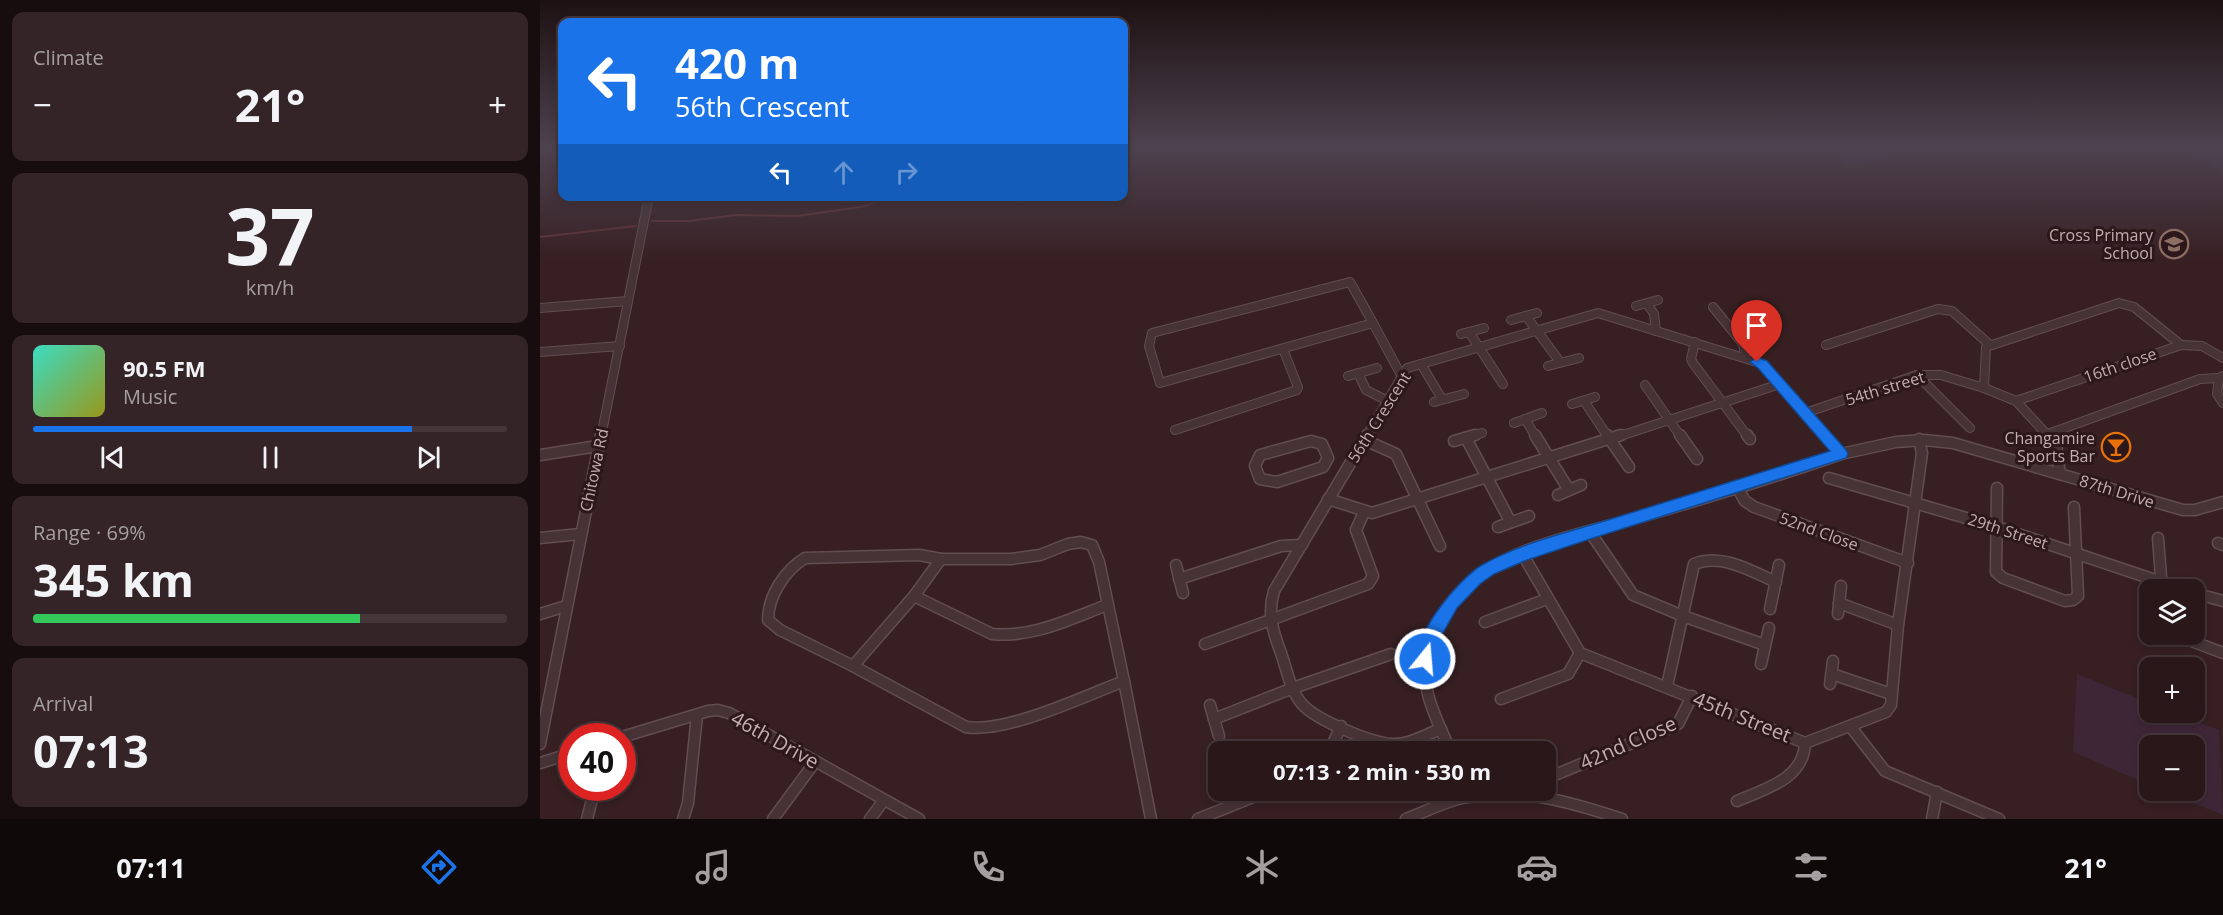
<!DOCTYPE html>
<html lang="en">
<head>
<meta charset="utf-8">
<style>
  body { margin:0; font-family:"Open Sans",sans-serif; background:#352427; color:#f1f3f6; height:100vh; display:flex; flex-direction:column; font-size:22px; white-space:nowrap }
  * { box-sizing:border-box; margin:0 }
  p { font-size:20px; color:#a59fa2 }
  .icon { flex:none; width:33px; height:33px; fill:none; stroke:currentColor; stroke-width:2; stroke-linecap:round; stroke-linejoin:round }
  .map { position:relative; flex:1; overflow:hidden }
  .sheet { display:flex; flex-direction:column; gap:12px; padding:12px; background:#170d0e; width:540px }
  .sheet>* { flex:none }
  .hud { position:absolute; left:18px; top:18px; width:570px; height:183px; border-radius:12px; box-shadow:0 3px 9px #0003,0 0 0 2px #453639; background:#1a73e8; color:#fff; overflow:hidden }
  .controls { position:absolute; left:1599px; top:579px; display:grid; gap:12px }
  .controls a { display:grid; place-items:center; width:66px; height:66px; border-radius:12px; background:#29171a; box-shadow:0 3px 9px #0003,0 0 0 2px #453639; font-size:30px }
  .speed { position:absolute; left:18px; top:723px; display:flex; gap:12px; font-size:30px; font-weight:700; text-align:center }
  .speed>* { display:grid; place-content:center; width:78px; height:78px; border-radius:50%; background:#29171a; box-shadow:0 3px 9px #0003,0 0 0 2px #453639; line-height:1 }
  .speed .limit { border:9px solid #d22; background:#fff; color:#111 }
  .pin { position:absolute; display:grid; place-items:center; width:51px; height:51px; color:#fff; margin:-62px -26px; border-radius:50% 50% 50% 0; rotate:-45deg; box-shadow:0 0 6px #0007 }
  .pin .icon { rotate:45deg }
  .me { position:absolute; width:66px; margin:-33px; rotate:17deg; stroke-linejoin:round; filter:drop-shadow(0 0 4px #0008) }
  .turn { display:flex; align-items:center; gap:21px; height:126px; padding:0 18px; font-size:27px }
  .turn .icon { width:78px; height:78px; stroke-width:2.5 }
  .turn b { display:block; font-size:42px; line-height:51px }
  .lanes { display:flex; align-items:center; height:57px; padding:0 18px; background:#0003; justify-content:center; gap:30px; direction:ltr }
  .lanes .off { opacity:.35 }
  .big { font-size:45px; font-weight:700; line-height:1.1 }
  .sheet .tile { flex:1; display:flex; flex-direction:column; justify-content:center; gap:9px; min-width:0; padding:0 21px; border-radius:12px; background:#352427 }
  .sheet .dial { align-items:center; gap:0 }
  .dial b { font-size:78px; line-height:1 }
  .song { display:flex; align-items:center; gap:18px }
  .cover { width:72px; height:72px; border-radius:9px; background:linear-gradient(135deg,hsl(170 70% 55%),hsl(60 70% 35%)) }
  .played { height:6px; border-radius:3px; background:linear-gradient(90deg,#1a73e8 80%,#453639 80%) }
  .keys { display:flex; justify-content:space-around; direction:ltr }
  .heat { display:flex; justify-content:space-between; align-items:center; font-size:33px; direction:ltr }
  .charge { height:9px; border-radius:4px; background:linear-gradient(90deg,#34c759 69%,#453639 0) }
  .trip { position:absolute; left:668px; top:741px; width:348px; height:60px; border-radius:12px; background:#29171a; box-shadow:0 3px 9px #0003,0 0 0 2px #453639; font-weight:700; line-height:60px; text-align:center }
  .tabs { display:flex; height:96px; justify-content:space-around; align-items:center; background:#10090a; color:#a59fa2 }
  .tabs .icon { width:42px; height:42px }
  .tabs .active { color:#1a73e8 }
  .tabs b { font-size:27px; color:#f1f3f6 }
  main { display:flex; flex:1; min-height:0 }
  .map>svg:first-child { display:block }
</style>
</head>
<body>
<main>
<section class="sheet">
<div class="tile"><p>Climate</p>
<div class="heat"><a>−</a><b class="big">21°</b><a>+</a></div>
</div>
<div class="tile dial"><b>37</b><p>km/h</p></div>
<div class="tile">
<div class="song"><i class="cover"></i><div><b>90.5 FM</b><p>Music</p></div></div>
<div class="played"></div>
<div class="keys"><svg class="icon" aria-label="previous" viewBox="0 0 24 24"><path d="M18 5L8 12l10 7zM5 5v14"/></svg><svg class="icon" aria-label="pause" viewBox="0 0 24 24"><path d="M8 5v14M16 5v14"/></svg><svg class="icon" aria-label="next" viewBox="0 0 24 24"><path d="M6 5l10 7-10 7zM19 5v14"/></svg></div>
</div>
<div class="tile"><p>Range · 69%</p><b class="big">345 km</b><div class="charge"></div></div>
<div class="tile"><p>Arrival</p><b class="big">07:13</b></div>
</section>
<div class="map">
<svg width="1683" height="819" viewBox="0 0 1683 819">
  <rect width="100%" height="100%" fill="#371f22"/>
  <g fill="#3e2637">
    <polygon points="1298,148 1375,148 1307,167"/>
    <polygon points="1646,148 1683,148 1683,173"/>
    <polygon points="1537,674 1609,703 1610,712 1634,713 1679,730 1683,815 1624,791 1654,790 1654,746 1610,746 1609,785 1533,752"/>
  </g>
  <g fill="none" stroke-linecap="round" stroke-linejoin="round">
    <g stroke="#5d3036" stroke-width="2">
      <polyline points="367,196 377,199 400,196"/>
      <polyline points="112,221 148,221 197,215 257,216 327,206 345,196"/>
      <polyline points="0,237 96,226"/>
    </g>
    <g stroke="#624d50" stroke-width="10">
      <g id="minor-far1">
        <polygon points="810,282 833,323 620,383 609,346 612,333"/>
        <polyline points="1108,305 1114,314 1116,331"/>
        <polyline points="1096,306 1118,300"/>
        <polyline points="1173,307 1203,344 1205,356"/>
        <polyline points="0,308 88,301"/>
        <polyline points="986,316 1020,362"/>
        <polyline points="971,320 997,313"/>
        <polyline points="833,323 861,375"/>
        <polyline points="929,332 963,384"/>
        <polyline points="921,334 944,328"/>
        <polyline points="1155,342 1151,359 1153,363 1208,437"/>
        <polyline points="1286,345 1398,309 1412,311 1450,345"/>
        <polyline points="0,352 80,346"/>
        <polyline points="881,364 902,399"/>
        <polyline points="1008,366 1039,358"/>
        <polyline points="818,373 826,390 846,400"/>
        <polyline points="1377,375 1430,428"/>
        <polyline points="808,376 837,368"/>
        <polyline points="1683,376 1679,378 1677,394 1683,403"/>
        <polyline points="1105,385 1141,437"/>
        <polyline points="1444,388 1446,347 1579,303 1594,307 1641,345"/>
        <polyline points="1044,401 1068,437"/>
        <polyline points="1476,401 1641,345 1662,346 1683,358"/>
        <polyline points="894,402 924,394"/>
        <polyline points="1032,404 1055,397"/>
        <polyline points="1265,413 1377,375 1401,375 1444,388 1476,401 1509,437"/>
        <polyline points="985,419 996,437"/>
        <polyline points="974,423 1002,413"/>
        <polyline points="635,430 757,390 758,387 743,349"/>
        <polyline points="1508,434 1660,379 1679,378"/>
        <polyline points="61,437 109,196"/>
        <polyline points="826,437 867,368 1058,313 1220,363 1286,437"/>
        <polyline points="929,437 942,433"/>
        <polyline points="1077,437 1240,384"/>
      </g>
    </g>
    <g stroke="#624d50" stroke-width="13">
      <g id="minor">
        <path d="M827,435L734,591C727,614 733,632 741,653C747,670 750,690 762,704C776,720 831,743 853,744C869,745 886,734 901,729"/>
        <polyline points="995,435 1029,490"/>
        <polyline points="1067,435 1089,467"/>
        <polyline points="1140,435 1157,459"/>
        <polyline points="1207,435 1210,439"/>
        <polyline points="1284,435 1301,454"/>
        <polyline points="1508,435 1516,444 1520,474"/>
        <polyline points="926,438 970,521"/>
        <polyline points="825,440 856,454 900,546"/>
        <polygon points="771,441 782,444 788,458 783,467 737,482 720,479 715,466 720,455"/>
        <polyline points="914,441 935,435"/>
        <polyline points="0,455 58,446"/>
        <polyline points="1289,478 1457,527 1645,590"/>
        <polyline points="1197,487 1205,501 1214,507 1368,563"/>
        <polyline points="1457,488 1456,572 1463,578 1525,601 1533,600 1538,596 1534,507"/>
        <polyline points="1018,495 1041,485"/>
        <polyline points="788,499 832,513 1081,435"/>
        <polyline points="958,527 989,516"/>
        <polyline points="1050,532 1093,595 1143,616 1225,645"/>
        <polyline points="0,538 40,534"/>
        <polyline points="1618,538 1622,590"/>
        <path d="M541,542L552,545L559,562L584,681C545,696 465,734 426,727L313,666L240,630L228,620C228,596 245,570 265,558L379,555L401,559H471L500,555L528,544Z"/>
        <polyline points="1678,543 1683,545"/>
        <polyline points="983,555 1040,653 1265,743 1346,712 1351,705 1358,625 1382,453 1379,439"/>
        <polyline points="636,565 643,593"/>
        <polyline points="639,579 741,546 762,545"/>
        <polyline points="1654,593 1683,601"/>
        <path d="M374,596L452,634C493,638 530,619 567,605"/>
        <polyline points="1299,603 1358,625"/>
        <polyline points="1230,609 1239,565"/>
        <polyline points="0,614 26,606"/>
        <polyline points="1298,614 1301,586"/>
        <polyline points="945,622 1007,599"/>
        <polyline points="1633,634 1683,653"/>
        <polyline points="665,644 828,584 833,576 816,530 824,512"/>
        <polyline points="1221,664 1229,628"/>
        <polyline points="313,666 374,596 401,559"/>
        <polyline points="1292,674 1351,694"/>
        <polyline points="584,681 611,819"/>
        <polyline points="1290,684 1293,661"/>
        <path d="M1127,686L1154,564C1182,553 1211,571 1236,582"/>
        <polyline points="961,699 1028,674 1040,653"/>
        <polyline points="670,705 679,736"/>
        <polyline points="674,719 753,688 851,654"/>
        <polyline points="1310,726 1345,771 1459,819"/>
        <polyline points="82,737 168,711 178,710 189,713 379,819"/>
        <polyline points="0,744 61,435"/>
        <polyline points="789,752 801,726"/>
        <path d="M911,752C898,722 880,690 886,657C891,626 911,597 936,578C977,546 1044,533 1093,519C1163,499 1232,478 1301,454L1356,442L1384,440L1413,443L1643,510H1655L1683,502"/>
        <polyline points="0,763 32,753"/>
        <polyline points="1010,777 1138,724 1152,696"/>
        <path d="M1197,801C1225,789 1264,779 1265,743"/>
        <polyline points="47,819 55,788"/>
        <polyline points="143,819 148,803 157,715"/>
        <polyline points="233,819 275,762"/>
        <polyline points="330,819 344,800"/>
        <polyline points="658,819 731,790"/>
        <path d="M866,819C885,812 903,802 923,798C977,786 1031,802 1082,819"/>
        <polyline points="1392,819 1397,792"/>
      </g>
    </g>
    <use href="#minor-far1" stroke="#473335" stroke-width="8"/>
    <use href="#minor" stroke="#473335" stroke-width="10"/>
  </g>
  <linearGradient id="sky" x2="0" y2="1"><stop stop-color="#1e1113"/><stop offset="0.56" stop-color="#4d424f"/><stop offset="1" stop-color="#4d424f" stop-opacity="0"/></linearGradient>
  <rect width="1683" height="263" fill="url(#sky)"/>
  <path fill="#1a73e8" stroke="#114b97" stroke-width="1.5" d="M1217,357L1227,361L1306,450L1308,454L1306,458L1050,539L987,560L954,574L940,584L917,608L899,640L891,665L885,667L880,665C868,638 920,578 942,565C981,543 1029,532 1071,519C1144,496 1217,474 1290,451L1218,368L1210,362Z"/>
  <defs>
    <g id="school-ring" transform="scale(1.5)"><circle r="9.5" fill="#2c181b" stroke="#8d6e63" stroke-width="1.5"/><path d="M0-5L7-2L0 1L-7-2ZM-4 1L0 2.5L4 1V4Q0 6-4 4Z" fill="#8d6e63"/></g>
    <g id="bar-ring" transform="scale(1.5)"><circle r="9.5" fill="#2c181b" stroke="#e8710a" stroke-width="1.5"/><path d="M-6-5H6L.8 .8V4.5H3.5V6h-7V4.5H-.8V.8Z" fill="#e8710a"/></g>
  </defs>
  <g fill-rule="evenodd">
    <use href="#school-ring" x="1634" y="244"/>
    <use href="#bar-ring" x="1576" y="447"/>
  </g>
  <g text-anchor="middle" stroke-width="6" stroke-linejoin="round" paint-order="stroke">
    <g font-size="16" fill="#c4acaf" stroke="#2c181b" text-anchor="end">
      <text x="1613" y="241">Cross Primary<tspan x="1613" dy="18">School</tspan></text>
      <text x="1555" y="444">Changamire<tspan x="1555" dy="18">Sports Bar</tspan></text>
    </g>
    <g font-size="16" fill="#c4acaf" stroke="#2c181b">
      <text transform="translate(1580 365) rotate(-19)" y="6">16th close</text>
      <text transform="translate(1345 388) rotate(-17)" y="6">54th street</text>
      <text transform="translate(839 417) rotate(-58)" y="6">56th Crescent</text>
      <text transform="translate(54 470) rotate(-78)" y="6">Chitowa Rd</text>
      <text transform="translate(1577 491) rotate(17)" y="6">87th Drive</text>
      <text transform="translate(1279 531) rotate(20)" y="6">52nd Close</text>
      <text transform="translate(1468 531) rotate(18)" y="6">29th Street</text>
    </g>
    <g font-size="20" fill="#c4acaf" stroke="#2c181b">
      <text transform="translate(1202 717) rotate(22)" y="7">45th Street</text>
      <text transform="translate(235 740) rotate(29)" y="7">46th Drive</text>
      <text transform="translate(1088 743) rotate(-24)" y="7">42nd Close</text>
    </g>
  </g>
</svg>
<div class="controls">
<a><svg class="icon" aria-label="layers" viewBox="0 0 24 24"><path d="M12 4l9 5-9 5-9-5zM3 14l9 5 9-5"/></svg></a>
<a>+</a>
<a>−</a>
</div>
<div class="speed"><div class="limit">40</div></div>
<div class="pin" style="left:1217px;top:362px;background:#d93025"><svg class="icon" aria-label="arrive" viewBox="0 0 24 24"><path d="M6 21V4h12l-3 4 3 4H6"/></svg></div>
<svg class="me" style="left:885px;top:659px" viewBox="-20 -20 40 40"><circle r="17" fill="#1a73e8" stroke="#fff" stroke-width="3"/><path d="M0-11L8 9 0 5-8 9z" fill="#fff"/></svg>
<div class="trip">07:13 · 2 min · 530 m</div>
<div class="hud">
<div class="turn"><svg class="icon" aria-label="left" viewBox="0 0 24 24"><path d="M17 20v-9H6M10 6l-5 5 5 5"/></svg><div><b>420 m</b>56th Crescent</div></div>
<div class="lanes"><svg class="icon" aria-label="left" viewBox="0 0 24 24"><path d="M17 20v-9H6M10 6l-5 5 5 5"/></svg><svg class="icon off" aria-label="ahead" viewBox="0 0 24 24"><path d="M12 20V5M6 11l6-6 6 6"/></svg><svg class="icon off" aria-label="right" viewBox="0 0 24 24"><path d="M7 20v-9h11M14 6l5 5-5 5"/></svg></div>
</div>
</div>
</main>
<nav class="tabs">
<b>07:11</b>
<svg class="icon active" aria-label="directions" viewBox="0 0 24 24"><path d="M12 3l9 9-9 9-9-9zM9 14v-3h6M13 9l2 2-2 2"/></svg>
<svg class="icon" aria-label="music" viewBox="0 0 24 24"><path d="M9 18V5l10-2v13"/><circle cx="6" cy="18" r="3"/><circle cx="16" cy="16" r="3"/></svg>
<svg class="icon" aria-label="phone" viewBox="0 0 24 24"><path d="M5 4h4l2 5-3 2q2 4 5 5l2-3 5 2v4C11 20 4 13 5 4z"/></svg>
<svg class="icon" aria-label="climate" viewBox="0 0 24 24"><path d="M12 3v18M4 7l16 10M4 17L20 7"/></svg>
<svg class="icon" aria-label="car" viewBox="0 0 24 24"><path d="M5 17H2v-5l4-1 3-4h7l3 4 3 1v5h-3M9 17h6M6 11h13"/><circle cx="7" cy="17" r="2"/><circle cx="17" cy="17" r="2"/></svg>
<svg class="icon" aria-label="filters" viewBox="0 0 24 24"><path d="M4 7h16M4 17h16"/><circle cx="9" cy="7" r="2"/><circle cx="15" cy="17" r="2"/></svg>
<b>21°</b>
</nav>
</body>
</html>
